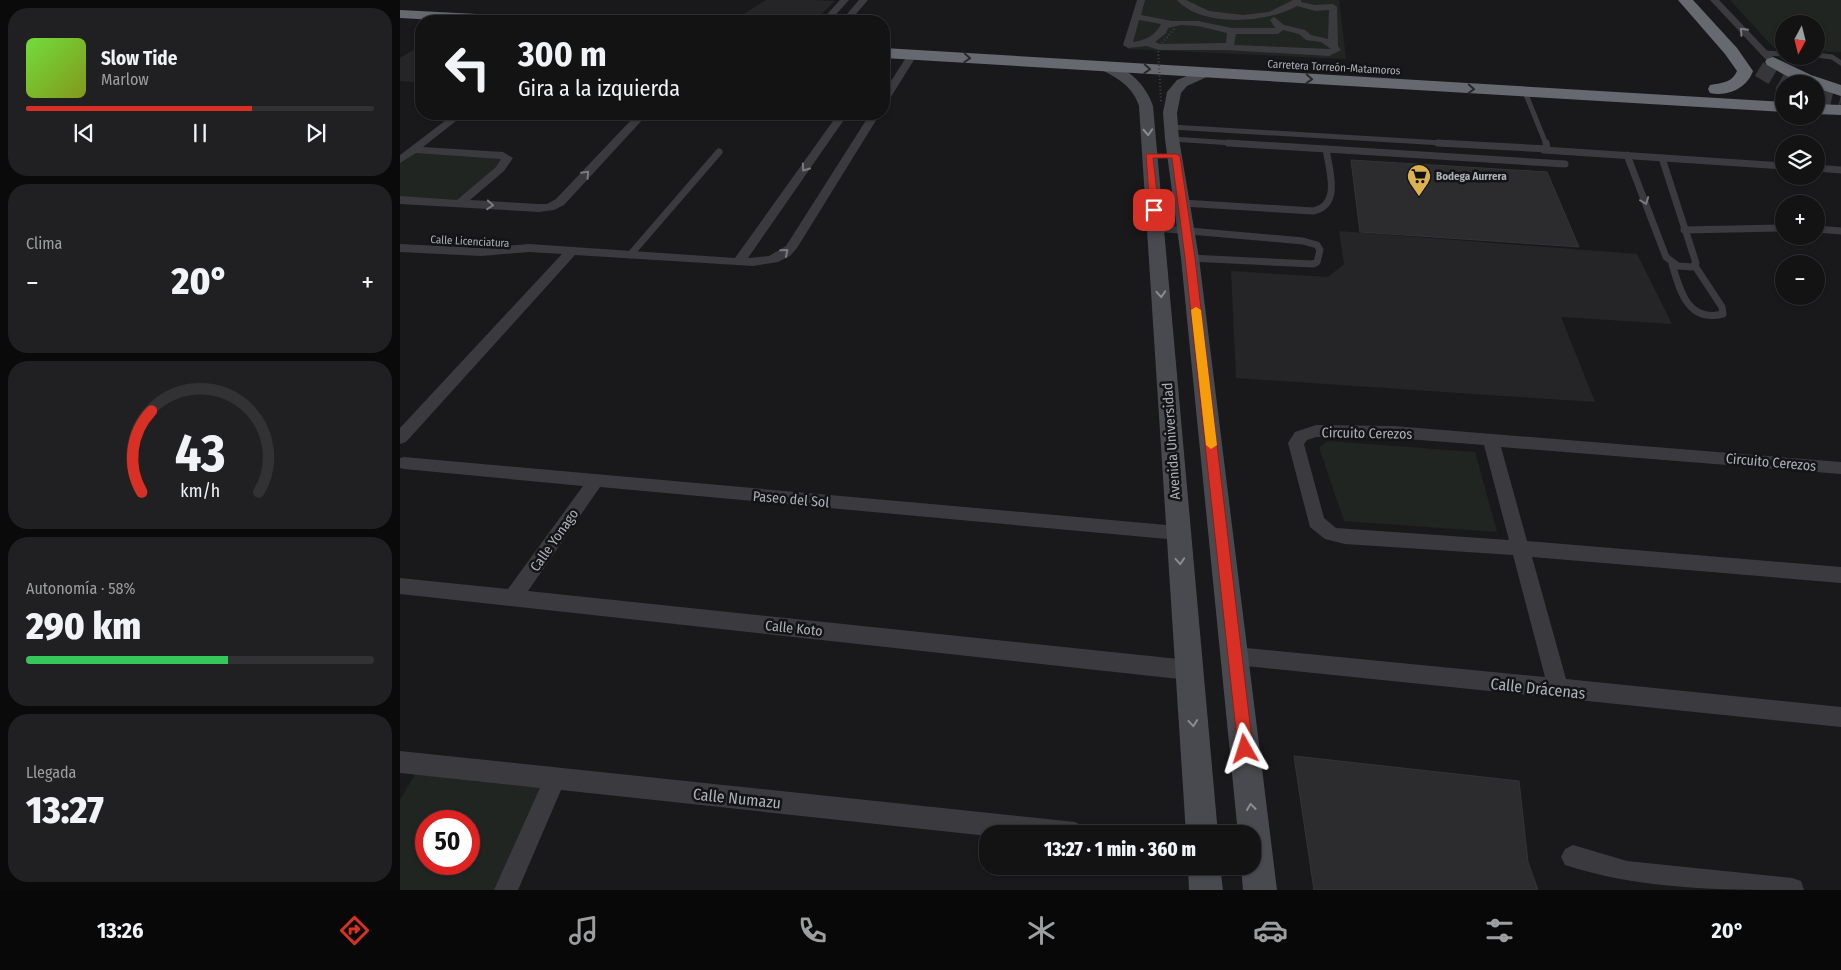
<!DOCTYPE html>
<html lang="es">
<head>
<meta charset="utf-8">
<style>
  body { margin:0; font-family:"Fira Sans Condensed",sans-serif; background:#202022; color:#f1f3f6; height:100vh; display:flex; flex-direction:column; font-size:19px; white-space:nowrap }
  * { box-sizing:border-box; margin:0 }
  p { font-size:16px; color:#9d9ea0 }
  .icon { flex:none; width:28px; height:28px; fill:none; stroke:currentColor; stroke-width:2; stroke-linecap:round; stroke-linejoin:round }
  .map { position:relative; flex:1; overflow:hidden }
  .details { display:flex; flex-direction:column; gap:8px; padding:8px; background:#0a0a0b; width:400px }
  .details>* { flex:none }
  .guide { position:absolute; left:15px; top:15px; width:475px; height:105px; border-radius:20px; box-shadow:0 1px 4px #0004,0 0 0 1px #323234; background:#131314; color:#f1f3f6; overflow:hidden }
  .needle { width:32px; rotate:187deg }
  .buttons { position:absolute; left:1375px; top:15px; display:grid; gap:10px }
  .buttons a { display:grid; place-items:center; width:50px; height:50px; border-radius:50%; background:#131314; box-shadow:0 1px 4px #0004,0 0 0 1px #323234; font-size:25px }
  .speed { position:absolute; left:15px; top:810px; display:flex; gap:10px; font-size:25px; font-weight:700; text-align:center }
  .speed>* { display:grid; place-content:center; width:65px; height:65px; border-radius:50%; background:#131314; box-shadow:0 1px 4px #0004,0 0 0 1px #323234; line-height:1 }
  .speed .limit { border:8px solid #d22; background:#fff; color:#111 }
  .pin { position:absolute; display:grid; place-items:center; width:42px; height:42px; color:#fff; margin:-21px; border-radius:10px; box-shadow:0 2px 8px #0006 }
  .me { position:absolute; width:55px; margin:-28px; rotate:354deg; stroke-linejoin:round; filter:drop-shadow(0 0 4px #0008) }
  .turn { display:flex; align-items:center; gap:18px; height:105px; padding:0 20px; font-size:22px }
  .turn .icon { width:65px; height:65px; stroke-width:2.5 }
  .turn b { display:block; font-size:35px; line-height:42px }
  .big { font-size:38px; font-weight:800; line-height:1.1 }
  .details .card { flex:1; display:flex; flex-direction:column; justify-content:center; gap:8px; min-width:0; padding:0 18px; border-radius:20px; background:#202022 }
  .details .dial { align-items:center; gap:0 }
  .dial svg { height:130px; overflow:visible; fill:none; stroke:#323234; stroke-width:7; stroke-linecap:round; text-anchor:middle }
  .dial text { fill:#f1f3f6; stroke:none }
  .song { display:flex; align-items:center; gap:15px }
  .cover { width:60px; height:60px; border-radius:8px; background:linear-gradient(135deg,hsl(100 70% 55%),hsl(70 70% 35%)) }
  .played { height:5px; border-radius:2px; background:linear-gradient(90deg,#d93025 65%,#323234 65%) }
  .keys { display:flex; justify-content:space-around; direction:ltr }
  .heat { display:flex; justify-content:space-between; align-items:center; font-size:28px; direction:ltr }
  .charge { height:8px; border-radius:4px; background:linear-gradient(90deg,#34c759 58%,#323234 0) }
  .trip { position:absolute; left:579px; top:825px; width:282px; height:50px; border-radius:20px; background:#131314; box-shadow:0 1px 4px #0004,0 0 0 1px #323234; font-weight:800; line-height:50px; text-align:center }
  .tabs { display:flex; height:80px; justify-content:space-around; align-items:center; background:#080808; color:#9d9ea0 }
  .tabs .icon { width:35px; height:35px }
  .tabs .on { color:#d93025 }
  .tabs b { font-size:22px; color:#f1f3f6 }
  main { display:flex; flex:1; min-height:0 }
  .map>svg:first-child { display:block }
</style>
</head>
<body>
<main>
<section class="details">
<div class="card">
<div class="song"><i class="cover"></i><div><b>Slow Tide</b><p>Marlow</p></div></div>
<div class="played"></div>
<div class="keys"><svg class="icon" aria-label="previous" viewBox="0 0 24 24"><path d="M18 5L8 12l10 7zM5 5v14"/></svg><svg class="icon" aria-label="pause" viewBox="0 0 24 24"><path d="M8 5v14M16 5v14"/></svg><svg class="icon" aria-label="next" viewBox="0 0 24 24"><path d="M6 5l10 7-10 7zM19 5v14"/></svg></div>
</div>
<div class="card"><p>Clima</p>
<div class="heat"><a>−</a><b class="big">20°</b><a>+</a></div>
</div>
<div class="card dial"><svg viewBox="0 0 100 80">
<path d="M14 69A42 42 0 1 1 86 69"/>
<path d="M14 69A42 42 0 0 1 20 19" stroke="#d93025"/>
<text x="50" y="56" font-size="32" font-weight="700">43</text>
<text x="50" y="72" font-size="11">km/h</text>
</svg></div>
<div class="card"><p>Autonomía · 58%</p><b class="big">290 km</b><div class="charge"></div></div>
<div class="card"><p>Llegada</p><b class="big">13:27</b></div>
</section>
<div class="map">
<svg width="1441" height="890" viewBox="0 0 1441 890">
  <rect width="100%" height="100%" fill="#19191b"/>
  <g fill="#252528">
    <polygon points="366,0 414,0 435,1 414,21 332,21"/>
    <polygon points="21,45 21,83 0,81 0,58"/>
    <polygon points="939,231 1237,254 1272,324 1161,317 1195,402 836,378 831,271 928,277 944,264"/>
  </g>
  <g fill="#202521" fill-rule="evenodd">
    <polygon points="741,0 939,0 946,59 727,49"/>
    <polygon points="1330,0 1441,0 1441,52 1416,51 1416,24 1384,24 1384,49 1374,48"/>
    <polygon points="14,151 106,158 59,202 0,198 0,162"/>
    <polygon points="928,441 1075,452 1097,532 944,521 919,447"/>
    <path d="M15,774L144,786L98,890H0V800ZM26,821H69V864H26Z"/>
  </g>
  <g fill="#2c2c2f" stroke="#343337">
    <polygon points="951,160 1147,172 1179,247 960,232"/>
    <polygon points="894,756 1119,781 1128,862 1138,890 914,890"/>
  </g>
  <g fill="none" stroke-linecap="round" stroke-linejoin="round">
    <g stroke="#37373b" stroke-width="16" stroke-dasharray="16 8" stroke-linecap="butt">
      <polyline points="1359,69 1384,84"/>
      <polyline points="1416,96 1441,102"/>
    </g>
    <g stroke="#3b3b3f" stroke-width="5">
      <polyline points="1363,53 1384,54"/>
      <polyline points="1416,55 1432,57 1441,63"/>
      <polyline points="1125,92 1146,144"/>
      <polyline points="771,127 1059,144"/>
      <polyline points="772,139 847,144"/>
    </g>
    <g stroke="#3b3b3f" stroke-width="7">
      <polyline points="1038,143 1147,149 1146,143"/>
      <polyline points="926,149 1165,164"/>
      <polyline points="1144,150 1384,166"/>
      <polyline points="1227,155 1266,257 1278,266 1292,267 1296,263 1262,158"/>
      <polyline points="1416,168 1441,170"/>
      <path d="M782,203L913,211C942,205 929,170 926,149L828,143"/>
      <polyline points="756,228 903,241 917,245 920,250 917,262 913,264 790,258"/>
      <polyline points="1416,229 1441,231"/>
      <polyline points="1284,230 1384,228"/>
      <polyline points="230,255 319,152"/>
      <path d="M1272,264C1280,291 1288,323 1323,314L1322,307L1295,266"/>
    </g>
    <g fill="#3b3b3f" fill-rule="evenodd">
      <polygon points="440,0 449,0 430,21 421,21"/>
      <polygon points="459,0 468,0 450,21 441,21"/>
      <path d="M737,0H745L741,15L772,21H798L832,28H875L870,20L874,17L884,25L905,30L911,35L928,39L929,10L915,11L897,6C867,23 802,28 777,0H786L809,11L843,15L869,12L893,0H901V2L915,5L933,4L937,7L938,46L941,50L929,56L826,50H759L747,46L728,48L723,45ZM739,20L761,24C755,36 746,40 733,42ZM781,25L798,26L827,33L826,43L760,44L755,42L766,33L768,28ZM883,30L899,34L906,40L921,42L931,49L834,45L836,34H878Z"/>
      <polygon points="1310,0 1319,0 1376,60 1376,64 1370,64"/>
      <polygon points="512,52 517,55 489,100 484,103 484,92 509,53"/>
      <polygon points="54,114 65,114 23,147 103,152 113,158 104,171 70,200 139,204 147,204 156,199 233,118 219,117 214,114 243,114 245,117 164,205 154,210 139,212 0,204 0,196 57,200 96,167 101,159 16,153 0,163 0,155"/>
      <polygon points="438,114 448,114 348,258 369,256 386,246 470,114 480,114 397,248 390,256 378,262 353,266 175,255 6,442 0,444 0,428 162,254 129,252 81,256 0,252 0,244 81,248 129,244 335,258"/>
      <path d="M916,425L994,426L1441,462V474L1101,447L1127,541L1441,567V583L1132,557L1166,679L1441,707V727L836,665L829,663L826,656L829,649L836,647L1145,677L1113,555L945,544L925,539L910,527L888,443L895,432ZM916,437L994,438L1084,445L1109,540L936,528L924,518L904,444L907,440Z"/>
      <polygon points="4,457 778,526 784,528 787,533 784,538 778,540 200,487 128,591 788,660 795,663 798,670 795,677 788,680 0,594 0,578 108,589 183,486 4,469 0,468 0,458"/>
      <polygon points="0,751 675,822 683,826 686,834 588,834 588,836 161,790 118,890 94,890 140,788 0,773"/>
      <path d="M1173,845L1227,861L1392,878L1401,881L1404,890C1322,890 1242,890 1165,865L1161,857L1165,849Z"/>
    </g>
    <g fill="#494a4f" fill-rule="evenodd">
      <path d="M707,63C729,68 746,85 753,106L818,834H786L739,106C733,87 719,79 702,70L700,67L702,64Z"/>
      <polygon points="804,69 811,73 809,76 787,86 781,93 777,113 779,139 799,258 877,890 843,890 841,866 852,866 852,834 838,834 781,258 765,139 763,113 767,92 777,80"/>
      <polygon points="788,866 820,866 823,890 789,890"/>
    </g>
    <g fill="#676970" fill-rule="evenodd">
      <path d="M1278,0H1293L1337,48L1353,71C1347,88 1328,97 1310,93L1308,89L1310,85C1321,83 1332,83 1337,71L1325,54Z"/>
      <polygon points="0,10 132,17 137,18 139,21 54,21 0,18"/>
      <polygon points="484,48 1384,102 1384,112 484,58"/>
      <polygon points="1373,57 1411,75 1441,85 1441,96 1416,88 1416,84 1399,83 1367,65 1365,62 1367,59"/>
      <polygon points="1416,104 1441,105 1441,115 1416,114"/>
    </g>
    <polyline stroke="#414246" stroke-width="2" stroke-dasharray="1 2.5" stroke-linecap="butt" points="761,101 758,48 774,29"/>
  </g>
  <defs><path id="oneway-chevron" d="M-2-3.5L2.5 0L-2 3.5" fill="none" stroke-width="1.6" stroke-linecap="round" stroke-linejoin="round" transform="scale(1.25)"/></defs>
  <g stroke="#7a7b82">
    <use href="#oneway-chevron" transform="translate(1343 31) rotate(-133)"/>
    <use href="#oneway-chevron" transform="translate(405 168) rotate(125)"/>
    <use href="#oneway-chevron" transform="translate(186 174) rotate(-47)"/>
    <use href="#oneway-chevron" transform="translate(1245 201) rotate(69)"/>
    <use href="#oneway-chevron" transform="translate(90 205) rotate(4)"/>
    <use href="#oneway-chevron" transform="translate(385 252) rotate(-40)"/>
  </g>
  <g stroke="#29292c">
    <use href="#oneway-chevron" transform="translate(567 58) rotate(3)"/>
    <use href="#oneway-chevron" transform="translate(747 69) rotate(3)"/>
    <use href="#oneway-chevron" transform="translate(909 79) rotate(3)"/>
    <use href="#oneway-chevron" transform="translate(1071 89) rotate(3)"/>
  </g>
  <g stroke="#8a8c94">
    <use href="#oneway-chevron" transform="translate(748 132) rotate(87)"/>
    <use href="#oneway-chevron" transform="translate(761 294) rotate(86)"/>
    <use href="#oneway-chevron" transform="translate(780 561) rotate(86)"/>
    <use href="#oneway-chevron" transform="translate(793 723) rotate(85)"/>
    <use href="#oneway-chevron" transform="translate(851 807) rotate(-96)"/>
  </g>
  <polygon fill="#d93025" stroke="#8d1f18" points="746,154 776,154 780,156 795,258 853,749 851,755 845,757 840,755 838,749 785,258 772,158 753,158 759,210 754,213 750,210"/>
  <polygon fill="#f59e0b" points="796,307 801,310 817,445 811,449 806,445 791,310"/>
  <defs>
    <g id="supermarket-pin" transform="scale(1.25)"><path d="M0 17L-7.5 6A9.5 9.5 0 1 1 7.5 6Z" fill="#dcb150" stroke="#141416"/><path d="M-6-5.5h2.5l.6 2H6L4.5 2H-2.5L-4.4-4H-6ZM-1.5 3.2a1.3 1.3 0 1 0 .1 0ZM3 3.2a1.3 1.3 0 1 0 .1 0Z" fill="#111"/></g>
  </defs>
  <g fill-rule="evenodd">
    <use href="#supermarket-pin" x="1019" y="176"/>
  </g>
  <g text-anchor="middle" stroke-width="5" stroke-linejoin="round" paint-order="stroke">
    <g font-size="11" fill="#adb0b9" stroke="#141416">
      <text transform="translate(934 67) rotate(3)" y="4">Carretera Torreón-Matamoros</text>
      <text transform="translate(70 241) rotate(3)" y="4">Calle Licenciatura</text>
    </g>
    <g font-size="11" font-weight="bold" fill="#adb0b9" stroke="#141416" text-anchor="start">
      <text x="1036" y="180">Bodega Aurrera</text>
    </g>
    <g font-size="14" fill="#adb0b9" stroke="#141416">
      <text transform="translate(967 433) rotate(1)" y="5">Circuito Cerezos</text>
      <text transform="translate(771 441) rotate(-94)" y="5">Avenida Universidad</text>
      <text transform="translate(1371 462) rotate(5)" y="5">Circuito Cerezos</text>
      <text transform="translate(391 499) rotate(5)" y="5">Paseo del Sol</text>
      <text transform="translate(154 540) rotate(-55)" y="5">Calle Yonago</text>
      <text transform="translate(394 628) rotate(6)" y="5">Calle Koto</text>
    </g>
    <g font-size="16" fill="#adb0b9" stroke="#141416">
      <text transform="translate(1138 688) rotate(6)" y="6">Calle Drácenas</text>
      <text transform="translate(337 798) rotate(6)" y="6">Calle Numazu</text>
    </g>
  </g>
</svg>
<div class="buttons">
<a><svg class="needle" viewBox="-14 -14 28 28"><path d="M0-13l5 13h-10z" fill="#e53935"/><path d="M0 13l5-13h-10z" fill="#9d9ea0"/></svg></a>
<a><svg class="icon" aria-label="sound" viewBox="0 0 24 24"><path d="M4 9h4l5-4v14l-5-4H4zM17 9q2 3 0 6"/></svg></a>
<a><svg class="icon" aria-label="layers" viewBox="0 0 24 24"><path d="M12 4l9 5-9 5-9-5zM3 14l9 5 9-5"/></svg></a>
<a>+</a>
<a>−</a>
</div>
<div class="speed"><div class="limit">50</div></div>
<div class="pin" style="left:754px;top:210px;background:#d93025"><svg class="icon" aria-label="arrive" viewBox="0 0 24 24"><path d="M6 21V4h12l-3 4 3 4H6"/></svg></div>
<svg class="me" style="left:845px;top:749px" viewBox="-20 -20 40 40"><path d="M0-17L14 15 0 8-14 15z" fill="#d93025" stroke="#fff" stroke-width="4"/></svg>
<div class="trip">13:27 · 1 min · 360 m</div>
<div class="guide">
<div class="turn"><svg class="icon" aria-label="left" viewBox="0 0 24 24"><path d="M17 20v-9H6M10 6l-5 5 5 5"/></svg><div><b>300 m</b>Gira a la izquierda</div></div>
</div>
</div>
</main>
<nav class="tabs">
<b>13:26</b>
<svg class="icon on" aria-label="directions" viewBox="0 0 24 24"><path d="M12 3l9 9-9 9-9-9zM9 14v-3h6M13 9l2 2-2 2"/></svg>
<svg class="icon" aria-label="music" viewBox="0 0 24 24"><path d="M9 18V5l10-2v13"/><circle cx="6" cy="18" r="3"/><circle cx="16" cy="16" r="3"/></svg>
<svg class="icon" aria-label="phone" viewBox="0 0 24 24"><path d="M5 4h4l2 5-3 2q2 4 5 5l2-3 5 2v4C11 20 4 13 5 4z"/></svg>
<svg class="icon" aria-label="climate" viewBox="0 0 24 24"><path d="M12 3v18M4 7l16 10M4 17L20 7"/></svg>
<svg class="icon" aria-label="car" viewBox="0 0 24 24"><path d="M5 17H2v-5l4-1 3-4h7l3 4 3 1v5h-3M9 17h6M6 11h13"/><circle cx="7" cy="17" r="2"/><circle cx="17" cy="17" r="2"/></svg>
<svg class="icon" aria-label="filters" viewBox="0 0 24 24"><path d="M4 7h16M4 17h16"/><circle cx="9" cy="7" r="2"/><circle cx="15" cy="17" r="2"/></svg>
<b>20°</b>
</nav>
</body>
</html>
